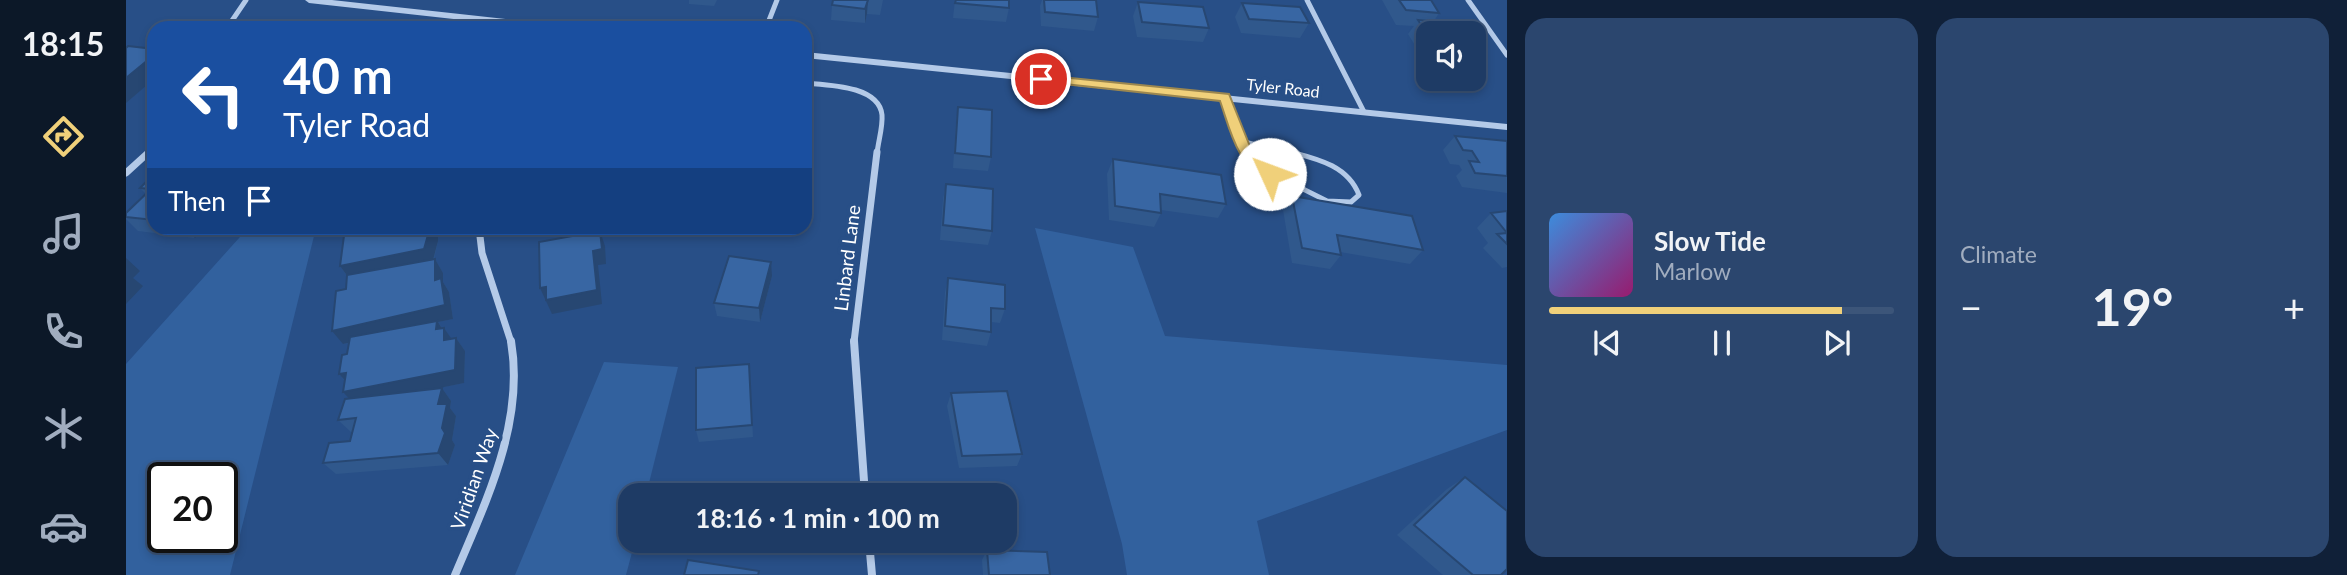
<!DOCTYPE html>
<html lang="en">
<head>
<meta charset="utf-8">
<style>
  body { margin:0; font-family:Lato,sans-serif; background:#2b466e; color:#f1f3f6; height:100vh; display:flex; flex-direction:column; font-size:26px; white-space:nowrap }
  * { box-sizing:border-box; margin:0 }
  p { font-size:23px; color:#a1adbf }
  .icon { flex:none; width:38px; height:38px; fill:none; stroke:currentColor; stroke-width:2; stroke-linecap:round; stroke-linejoin:round }
  .map { position:relative; flex:1; overflow:hidden }
  .panel { display:flex; flex-direction:column; gap:18px; padding:18px; background:#102038; width:840px }
  .panel>* { flex:none }
  .hud { position:absolute; left:21px; top:21px; width:665px; height:214px; border-radius:21px; box-shadow:0 4px 10px #0003,0 0 0 2px #3c5579; background:#1a4fa0; color:#fff; overflow:hidden }
  .buttons { position:absolute; left:1290px; top:21px; display:grid; gap:14px }
  .buttons a { display:grid; place-items:center; width:70px; height:70px; border-radius:14px; background:#1e3b65; box-shadow:0 4px 10px #0003,0 0 0 2px #3c5579; font-size:35px }
  .speed { position:absolute; left:21px; top:462px; display:flex; gap:14px; font-size:35px; font-weight:700; text-align:center }
  .speed>* { display:grid; place-content:center; width:91px; height:91px; border-radius:50%; background:#1e3b65; box-shadow:0 4px 10px #0003,0 0 0 2px #3c5579; line-height:1 }
  .speed .limit { border:4px solid #111; border-radius:10px; background:#fff; color:#111 }
  .pin { position:absolute; display:grid; place-items:center; width:60px; height:60px; color:#fff; margin:-30px; border:4px solid #fff; border-radius:50%; box-shadow:0 2px 7px #0007 }
  .me { position:absolute; width:77px; margin:-38px; rotate:313deg; stroke-linejoin:round; filter:drop-shadow(0 0 5px #0008) }
  .turn { display:flex; align-items:center; gap:24px; height:147px; padding:0 21px; font-size:32px }
  .turn .icon { width:91px; height:91px; stroke-width:2.5 }
  .turn b { display:block; font-size:49px; line-height:60px }
  .then { display:flex; align-items:center; height:66px; padding:0 21px; background:#0003; gap:14px; font-size:26px }
  .big { font-size:52px; font-weight:700; line-height:1.1 }
  .panel .tile { flex:1; display:flex; flex-direction:column; justify-content:center; gap:10px; min-width:0; padding:0 24px; border-radius:21px; background:#2b466e }
  .song { display:flex; align-items:center; gap:21px }
  .cover { width:84px; height:84px; border-radius:10px; background:linear-gradient(135deg,hsl(210 70% 55%),hsl(320 70% 35%)) }
  .played { height:7px; border-radius:4px; background:linear-gradient(90deg,#f0d07a 85%,#3c5579 85%) }
  .keys { display:flex; justify-content:space-around; direction:ltr }
  .heat { display:flex; justify-content:space-between; align-items:center; font-size:38px; direction:ltr }
  .panel .tiles { flex:1; display:grid; gap:18px; grid-template-columns:repeat(2,1fr) }
  .trip { position:absolute; left:492px; top:483px; width:399px; height:70px; border-radius:21px; background:#1e3b65; box-shadow:0 4px 10px #0003,0 0 0 2px #3c5579; font-weight:700; line-height:70px; text-align:center }
  main { display:flex; flex:1; min-height:0 }
  .menu { display:flex; flex-direction:column; width:126px; justify-content:space-around; align-items:center; background:#0c1828; color:#a1adbf }
  .menu .icon { width:49px; height:49px }
  .menu .current { color:#f0d07a }
  .menu b { font-size:32px; color:#f1f3f6 }
  .map>svg:first-child { display:block }
</style>
</head>
<body>
<main>
<nav class="menu">
<b>18:15</b>
<svg class="icon current" aria-label="directions" viewBox="0 0 24 24"><path d="M12 3l9 9-9 9-9-9zM9 14v-3h6M13 9l2 2-2 2"/></svg>
<svg class="icon" aria-label="music" viewBox="0 0 24 24"><path d="M9 18V5l10-2v13"/><circle cx="6" cy="18" r="3"/><circle cx="16" cy="16" r="3"/></svg>
<svg class="icon" aria-label="phone" viewBox="0 0 24 24"><path d="M5 4h4l2 5-3 2q2 4 5 5l2-3 5 2v4C11 20 4 13 5 4z"/></svg>
<svg class="icon" aria-label="climate" viewBox="0 0 24 24"><path d="M12 3v18M4 7l16 10M4 17L20 7"/></svg>
<svg class="icon" aria-label="car" viewBox="0 0 24 24"><path d="M5 17H2v-5l4-1 3-4h7l3 4 3 1v5h-3M9 17h6M6 11h13"/><circle cx="7" cy="17" r="2"/><circle cx="17" cy="17" r="2"/></svg>
</nav>
<div class="map">
<svg width="1381" height="575" viewBox="0 0 1381 575">
  <rect width="100%" height="100%" fill="#284f87"/>
  <g fill="#32619e" fill-rule="evenodd">
    <path d="M122,228H190L104,575H0V364ZM37,478H96V537H37Z"/>
    <polygon points="909,228 1007,247 1039,336 1381,365 1381,430 1131,521 1143,575 1001,575 996,544"/>
    <polygon points="478,362 552,367 520,495 504,495 504,541 509,541 500,575 389,575"/>
  </g>
  <g fill="none" stroke-linecap="round" stroke-linejoin="round">
    <g stroke="#b4cae8" stroke-width="4.5">
      <polyline points="1099,97 1121,154"/>
      <polyline points="1115,141 1171,154"/>
    </g>
    <path stroke="#b4cae8" stroke-width="5" d="M1120,152L1129,165L1201,201L1225,202L1233,195C1222,166 1192,159 1165,152"/>
    <g stroke="#b4cae8" stroke-width="5">
      <polyline points="1181,0 1238,112"/>
      <polyline points="1342,0 1381,55"/>
      <polyline points="101,28 120,0"/>
      <polyline points="640,28 651,0"/>
      <path d="M679,83C700,85 753,85 756,115C757,127 752,142 751,154"/>
      <polyline points="21,154 28,147"/>
    </g>
    <g stroke="#b4cae8" stroke-width="7">
      <polyline points="0,173 23,152"/>
      <polyline points="353,228 356,253 385,342"/>
      <polyline points="728,342 751,152"/>
    </g>
    <g stroke="#b4cae8" stroke-width="8">
      <polyline points="728,341 739,495"/>
      <polyline points="743,541 746,575"/>
      <path d="M329,575C360,501 399,423 385,341"/>
    </g>
    <g fill="#b4cae8" fill-rule="evenodd">
      <polygon points="179,0 206,0 433,25 437,28 409,28 183,3"/>
      <polygon points="679,52 1381,124 1381,130 679,58"/>
    </g>
  </g>
  <g fill="#30588c">
    <polygon points="563,0 591,0 588,6 563,4"/>
    <polygon points="707,0 757,0 754,15 741,14 739,23 705,20 706,5"/>
    <polygon points="829,0 883,0 883,8 880,22 827,18"/>
    <polygon points="916,0 970,0 972,17 968,31 915,26 914,6"/>
    <polygon points="1256,0 1305,0 1313,13 1308,21 1302,33 1302,65 1301,65 1282,34 1288,26 1270,25"/>
    <polygon points="1012,2 1083,28 1077,42 1011,37 1007,16"/>
    <polygon points="1116,3 1183,23 1174,38 1115,33 1109,17"/>
    <polygon points="832,107 865,157 862,171 827,168 830,121"/>
    <polygon points="1329,136 1381,141 1381,193 1336,187 1330,176 1336,170 1333,165 1324,164 1317,150"/>
    <polygon points="987,159 1100,204 1092,218 1035,210 1035,213 1028,227 983,220 981,174"/>
    <polygon points="28,174 28,228 79,228 69,238 12,231 0,219 0,213 20,194 14,188"/>
    <polygon points="820,184 866,231 862,245 814,240 817,199"/>
    <polygon points="1166,196 1297,250 1284,264 1214,252 1215,255 1204,269 1166,263 1157,210"/>
    <polygon points="1381,211 1381,267 1376,268 1357,248 1362,243 1351,228 1365,213"/>
    <polygon points="219,228 310,228 312,231 312,241 308,259 309,259 317,273 317,282 323,292 327,319 312,322 316,328 318,328 325,339 330,338 339,351 338,383 308,389 316,388 325,401 324,408 330,416 326,440 329,445 322,465 210,474 197,463 224,441 226,432 225,432 212,420 222,398 218,380 213,374 221,354 223,343 217,344 221,276 214,266"/>
    <polygon points="619,228 655,228 654,232"/>
    <polygon points="646,276 634,322 591,316 588,303"/>
    <polygon points="822,278 879,309 874,323 865,322 865,332 861,346 816,340 819,292"/>
    <polygon points="623,364 627,437 573,442 570,430"/>
    <polygon points="825,393 896,454 891,466 833,468 821,406"/>
    <polygon points="1339,477 1375,575 1317,575 1271,535 1321,489"/>
    <polygon points="861,550 924,575 857,575 856,560"/>
  </g>
  <g fill="#274772">
    <polygon points="742,0 741,14 739,23 739,9"/>
    <polygon points="28,55 28,79 0,103 0,78"/>
    <polygon points="59,228 79,228 69,238"/>
    <polygon points="303,228 310,228 312,231 312,241 306,264 225,281 214,266"/>
    <polygon points="474,231 479,246 480,264 472,265 476,304 426,314 414,288 467,251"/>
    <polygon points="0,258 14,271 7,278 17,286 0,304"/>
    <polygon points="309,259 317,273 317,282 323,292 327,319 312,322 318,332 318,328 327,341 327,354 310,329 311,323 217,344 206,331 309,280"/>
    <polygon points="645,262 646,276 634,322 633,308"/>
    <polygon points="330,338 339,351 338,383 229,405 217,392"/>
    <polygon points="220,373 225,387 213,374"/>
    <polygon points="316,388 325,401 324,408 330,416 326,440 329,445 322,465 312,453 316,428 312,404"/>
  </g>
  <g fill="#3866a3" stroke="#274772" stroke-width="2">
    <polygon points="707,0 742,0 739,9 706,5"/>
    <polygon points="830,0 883,0 883,8 829,3"/>
    <polygon points="918,0 970,0 972,17 919,12"/>
    <polygon points="1273,0 1305,0 1313,13 1280,10"/>
    <polygon points="1012,2 1077,7 1083,28 1016,22"/>
    <polygon points="1116,3 1174,7 1183,23 1123,19"/>
    <polygon points="1292,20 1325,23 1332,33 1302,33 1302,36"/>
    <polygon points="188,22 226,25 223,28 182,28"/>
    <polygon points="2,46 28,49 28,55 0,78 0,48"/>
    <polygon points="832,107 866,110 865,157 829,153"/>
    <polygon points="1329,136 1381,141 1381,176 1349,173 1343,161 1353,162 1346,151 1337,150"/>
    <polygon points="987,159 1095,175 1100,204 1034,194 1035,213 989,206"/>
    <polygon points="28,174 28,220 0,217 0,213 25,189 14,188"/>
    <polygon points="820,184 867,189 866,231 817,225"/>
    <polygon points="1166,196 1286,216 1297,250 1211,235 1215,255 1176,248"/>
    <polygon points="1381,211 1381,244 1371,234 1381,233 1365,213"/>
    <polygon points="219,228 304,228 298,249 214,266"/>
    <polygon points="474,231 476,249 467,251 471,290 420,300 420,287 414,288 413,242"/>
    <polygon points="603,256 645,262 633,308 588,303"/>
    <polygon points="309,259 309,280 315,278 319,305 206,331 210,291 220,289 221,275"/>
    <polygon points="822,278 879,285 879,309 865,308 865,332 819,326"/>
    <polygon points="311,321 310,329 318,328 318,340 330,338 329,370 217,392 220,373 213,374 216,355 221,354 224,337"/>
    <polygon points="623,364 626,425 570,430 570,368"/>
    <polygon points="316,388 312,404 321,404 316,428 319,433 312,453 197,463 203,443 224,441 230,418 212,420 219,399"/>
    <polygon points="881,391 896,454 836,456 825,393"/>
    <polygon points="1339,477 1381,511 1381,569 1375,575 1347,575 1288,525"/>
    <polygon points="861,550 921,552 924,575 863,575"/>
    <polygon points="562,560 633,571 632,575 558,575"/>
  </g>
  <path fill="#f0d07a" stroke="#9c874f" stroke-width="2" d="M915,75L1103,94L1127,154L1151,174L1144,179C1111,168 1104,129 1094,101L911,81V76Z"/>
  <g text-anchor="middle" stroke-width="7" stroke-linejoin="round" paint-order="stroke">
    <g font-size="16" fill="#fff" stroke="#284f87">
      <text transform="translate(1157 88) rotate(6)" y="6">Tyler Road</text>
    </g>
    <g font-size="19" fill="#fff" stroke="#284f87">
      <text transform="translate(721 258) rotate(-83)" y="7">Linbard Lane</text>
      <text transform="translate(348 479) rotate(-71)" y="7">Viridian Way</text>
    </g>
  </g>
</svg>
<div class="buttons">
<a><svg class="icon" aria-label="sound" viewBox="0 0 24 24"><path d="M4 9h4l5-4v14l-5-4H4zM17 9q2 3 0 6"/></svg></a>
</div>
<div class="speed"><div class="limit">20</div></div>
<div class="pin" style="left:915px;top:79px;background:#d93025"><svg class="icon" aria-label="arrive" viewBox="0 0 24 24"><path d="M6 21V4h12l-3 4 3 4H6"/></svg></div>
<svg class="me" style="left:1144px;top:174px" viewBox="-20 -20 40 40"><circle r="19" fill="#fff"/><path d="M0-13L10 11 0 6-10 11z" fill="#f0d07a"/></svg>
<div class="trip">18:16 · 1 min · 100 m</div>
<div class="hud">
<div class="turn"><svg class="icon" aria-label="left" viewBox="0 0 24 24"><path d="M17 20v-9H6M10 6l-5 5 5 5"/></svg><div><b>40 m</b>Tyler Road</div></div>
<div class="then">Then<svg class="icon" aria-label="arrive" viewBox="0 0 24 24"><path d="M6 21V4h12l-3 4 3 4H6"/></svg></div>
</div>
</div>
<section class="panel">
<div class="tiles">
<div class="tile">
<div class="song"><i class="cover"></i><div><b>Slow Tide</b><p>Marlow</p></div></div>
<div class="played"></div>
<div class="keys"><svg class="icon" aria-label="previous" viewBox="0 0 24 24"><path d="M18 5L8 12l10 7zM5 5v14"/></svg><svg class="icon" aria-label="pause" viewBox="0 0 24 24"><path d="M8 5v14M16 5v14"/></svg><svg class="icon" aria-label="next" viewBox="0 0 24 24"><path d="M6 5l10 7-10 7zM19 5v14"/></svg></div>
</div>
<div class="tile"><p>Climate</p>
<div class="heat"><a>−</a><b class="big">19°</b><a>+</a></div>
</div>
</div>
</section>
</main>
</body>
</html>
